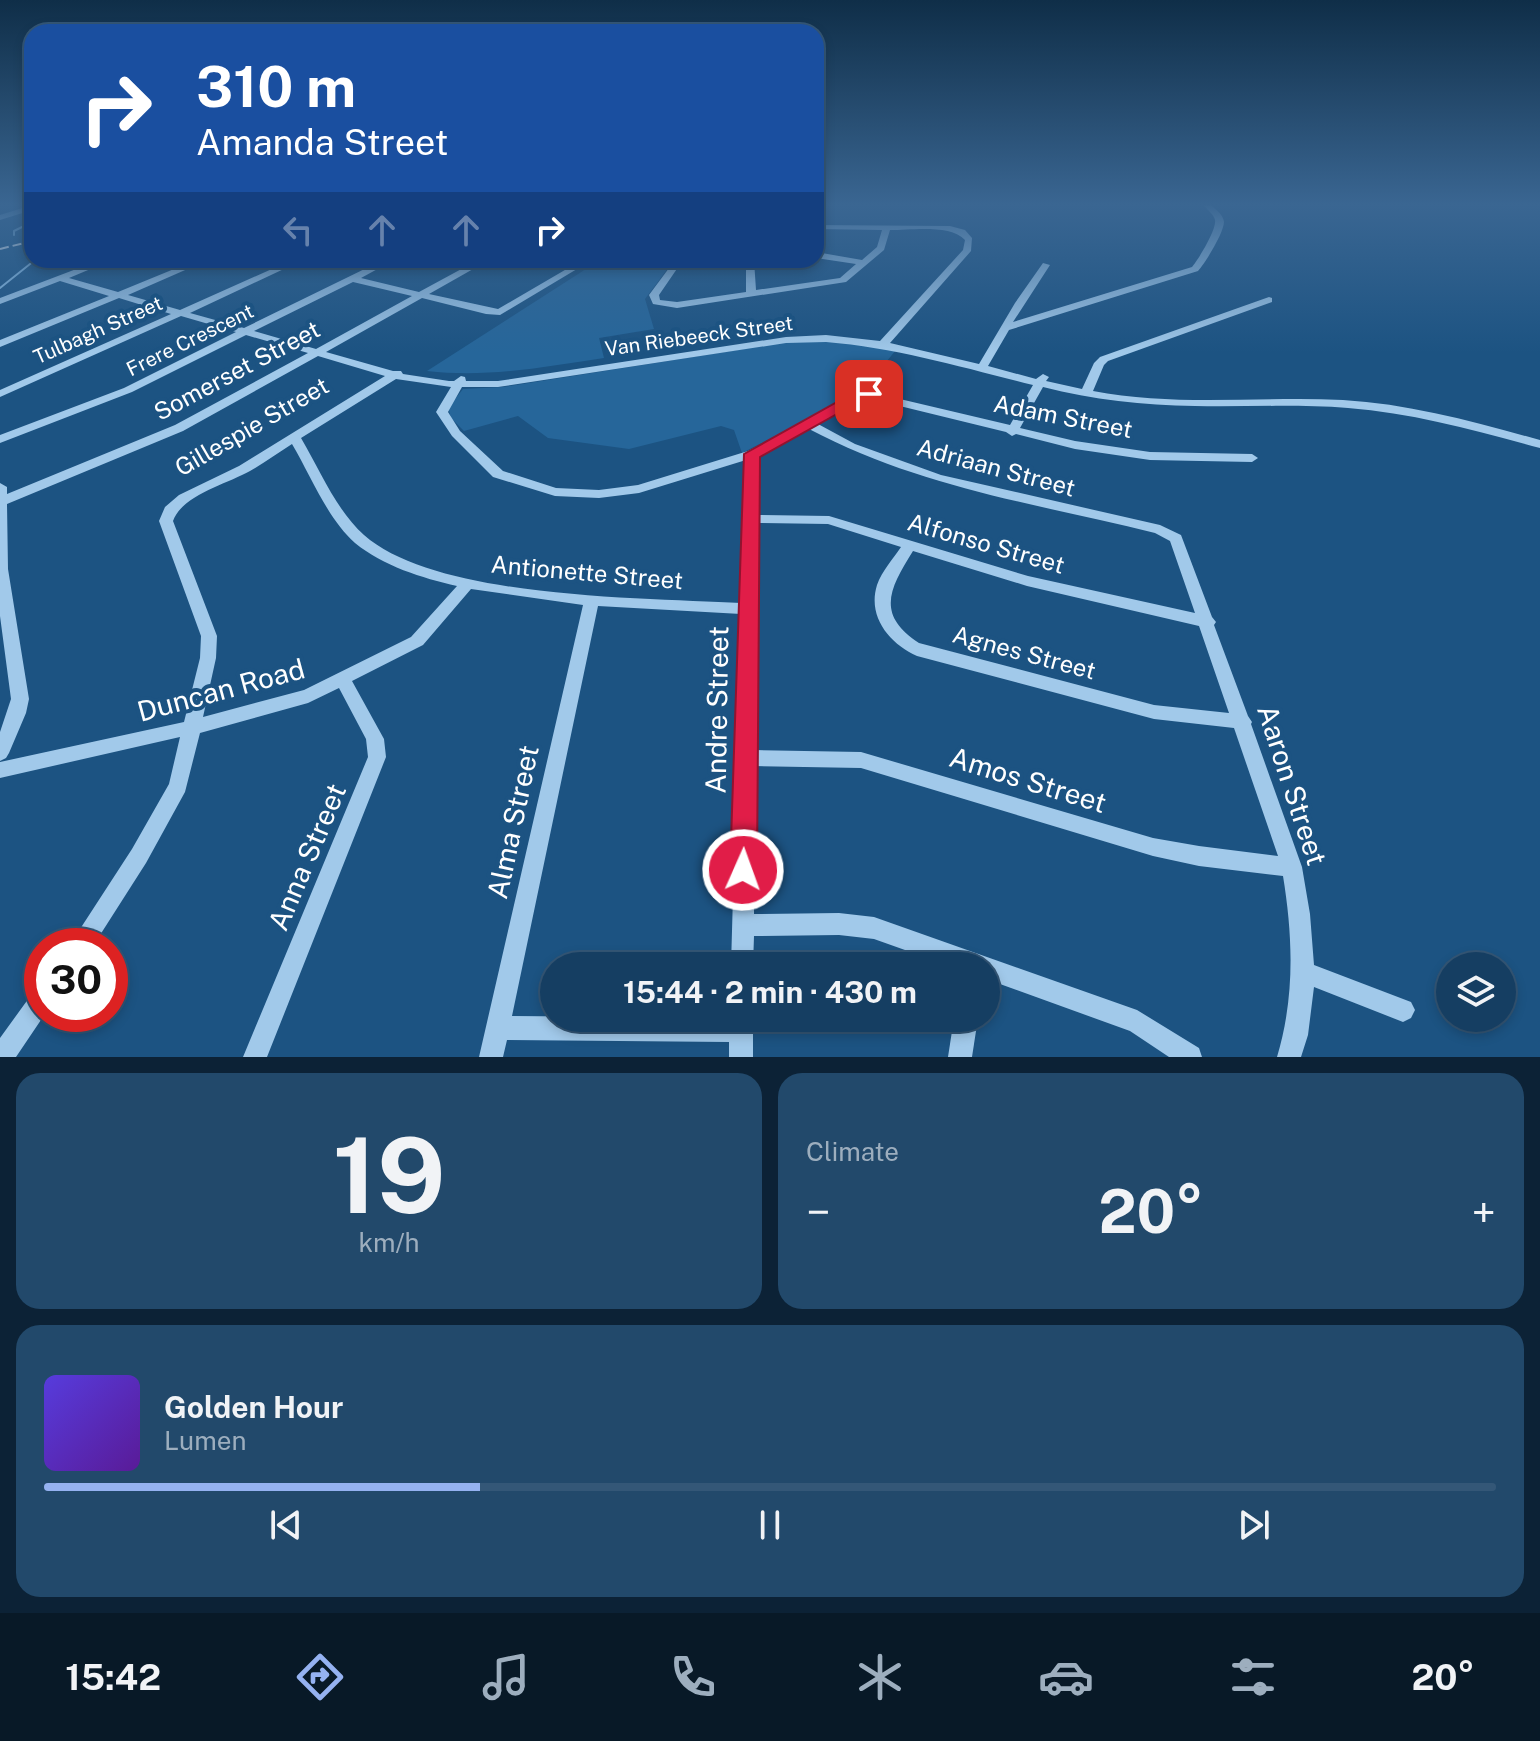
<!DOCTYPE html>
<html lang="en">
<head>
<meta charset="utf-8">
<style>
  body { margin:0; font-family:"Public Sans",sans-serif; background:#22496b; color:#f1f3f6; height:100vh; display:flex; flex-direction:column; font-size:30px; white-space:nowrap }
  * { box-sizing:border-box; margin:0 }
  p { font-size:26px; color:#9daebe }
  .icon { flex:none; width:44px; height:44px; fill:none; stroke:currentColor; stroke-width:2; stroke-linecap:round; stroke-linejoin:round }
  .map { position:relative; height:1057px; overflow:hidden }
  .panel { display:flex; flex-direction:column; gap:16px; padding:16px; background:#0c2236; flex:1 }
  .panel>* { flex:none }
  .banner { position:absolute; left:24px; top:24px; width:800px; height:244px; border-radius:24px; box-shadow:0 4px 12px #0003,0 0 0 2px #345777; background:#1a4fa0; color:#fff; overflow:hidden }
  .controls { position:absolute; left:1436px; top:952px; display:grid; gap:16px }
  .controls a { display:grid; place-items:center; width:80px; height:80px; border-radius:50%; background:#153e62; box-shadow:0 4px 12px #0003,0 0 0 2px #345777; font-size:40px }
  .speed { position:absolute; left:24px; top:928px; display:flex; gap:16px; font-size:40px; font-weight:700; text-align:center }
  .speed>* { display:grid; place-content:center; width:104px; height:104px; border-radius:50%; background:#153e62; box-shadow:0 4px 12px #0003,0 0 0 2px #345777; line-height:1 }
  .speed .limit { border:12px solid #d22; background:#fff; color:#111 }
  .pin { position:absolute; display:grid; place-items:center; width:68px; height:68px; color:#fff; margin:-34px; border-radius:16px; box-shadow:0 4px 12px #0006 }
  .me { position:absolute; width:88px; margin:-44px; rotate:2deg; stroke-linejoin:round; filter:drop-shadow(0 0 6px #0008) }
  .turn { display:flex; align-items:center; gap:28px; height:168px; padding:0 40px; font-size:36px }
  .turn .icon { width:104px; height:104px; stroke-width:2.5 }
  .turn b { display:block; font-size:56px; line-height:68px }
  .lanes { display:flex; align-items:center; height:76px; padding:0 40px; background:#0003; justify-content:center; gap:40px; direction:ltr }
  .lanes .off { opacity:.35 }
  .big { font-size:60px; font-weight:700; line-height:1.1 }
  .panel .tile { flex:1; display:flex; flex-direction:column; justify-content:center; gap:12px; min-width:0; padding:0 28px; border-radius:24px; background:#22496b }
  .panel .dial { align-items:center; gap:0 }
  .dial b { font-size:104px; line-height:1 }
  .song { display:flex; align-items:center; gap:24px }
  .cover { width:96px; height:96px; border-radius:12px; background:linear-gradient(135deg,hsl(250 70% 55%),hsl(270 70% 35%)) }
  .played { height:8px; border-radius:4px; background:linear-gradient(90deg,#95b2f1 30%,#345777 30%) }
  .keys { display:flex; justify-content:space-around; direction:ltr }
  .heat { display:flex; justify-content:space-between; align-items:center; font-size:44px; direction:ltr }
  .panel .tiles { flex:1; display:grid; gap:16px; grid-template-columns:1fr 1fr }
  .tile:last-child { grid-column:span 2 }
  .trip { position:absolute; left:540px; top:952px; width:460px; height:80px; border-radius:40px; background:#153e62; box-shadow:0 4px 12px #0003,0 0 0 2px #345777; font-weight:700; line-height:80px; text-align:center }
  .tab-bar { display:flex; height:128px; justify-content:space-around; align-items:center; background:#081927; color:#9daebe }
  .tab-bar .icon { width:56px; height:56px }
  .tab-bar .active { color:#95b2f1 }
  .tab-bar b { font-size:36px; color:#f1f3f6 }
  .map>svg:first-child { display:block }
</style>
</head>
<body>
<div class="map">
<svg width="1540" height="1057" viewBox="0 0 1540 1057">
  <rect width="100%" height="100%" fill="#1c5382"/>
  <g fill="#26669a">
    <path d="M600,260H674L645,299L654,329L599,338L604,358C544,367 487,378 427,371Z"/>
    <polygon points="794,341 843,342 896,350 862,391 742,453 734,430 721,426 629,449 548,438 518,416 464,431 451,418 448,408 463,389 503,387"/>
  </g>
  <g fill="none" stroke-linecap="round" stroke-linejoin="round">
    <g stroke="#94c6ec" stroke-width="2">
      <polyline points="14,235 14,231 32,222"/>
      <polyline points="0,288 35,260"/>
    </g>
    <g fill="#a1c9ea" fill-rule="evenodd">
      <polygon points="32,205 32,210 0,220 0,215"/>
      <path d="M1203,205H1211C1216,210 1223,214 1224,222C1224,232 1206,262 1198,271L1009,330L988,366L1036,379L1043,374L1049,377L1046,381L1082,389L1094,363L1100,357L1269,297L1272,298V302L1108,361L1104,365L1093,391C1175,407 1260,396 1343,400C1410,404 1475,422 1540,440V448C1476,431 1414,413 1348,408C1297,404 1246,407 1195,406C1143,405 1093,400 1043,387L1020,428L1075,441L1150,452L1252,454L1258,458L1252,462L1150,460L1075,449L1016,434L1012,436L1006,432L867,398L818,424L855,444L941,475L1160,525L1181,535L1212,617L1216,622L1214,625L1248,716L1252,722L1251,724L1302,867L1310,914L1314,965L1411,1002L1415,1010L1411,1018L1403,1022L1314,987L1308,1035L1301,1057H1277C1295,997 1293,937 1283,876L1199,866L1153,856L861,768L755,766L754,914L839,913L874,917L1137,1010L1199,1048L1202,1057H1169L1130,1031L986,979V966H950L874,939L839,935L754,936L753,966H731L741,614L598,606L512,1016L753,1018V1057H729V1042L507,1040L503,1057H479L583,605L471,589L423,645L352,681L384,739L386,757L267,1057H243L368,757L366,739L339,688L308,703L200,733L185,792L146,863L93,946H69L132,849L169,784L180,737L0,778V762L184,722L200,658L201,636L159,521L165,507L179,495L239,466L385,376L318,356L183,431L7,504L8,569L29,699L26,713L9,753L6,758L0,761V732L11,699L0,616V483L7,487V494L175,425L308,353L246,335L132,392L0,443V435L124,388L236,332L181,316L0,397V390L171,314L119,298L0,347V340L109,296L60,281L0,304V298L100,260H112L69,278L118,292L196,260H208L128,295L180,310L292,260H303L190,313L244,328L383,260H394L361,278L419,292L478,260H489L429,294L498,309L582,260H592L500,315L486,314L422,298L326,352L393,371H401L403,374L449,381H454L461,376L465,377L466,381H498L786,337L826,335L880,341L963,250L965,240C951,224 911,230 890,230L884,250L846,282L677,308L653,304L649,295L675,260H683L659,295L660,300L677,302L746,292V260H754L756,290L840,278L856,264L816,258V252L862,260L877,247L882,230L816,229V225L950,226L965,230L972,238L971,251L890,343L979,364L1015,303L1043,263L1050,265L1013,322L1192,267C1198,260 1217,229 1215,220C1214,215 1207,209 1203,205ZM353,282L412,296L316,349L254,331ZM826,342C898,348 964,368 1033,385L1010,425L866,391L748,451L638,485L599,490L556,488L503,471L460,431L448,412L462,387H498L786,343ZM396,379L451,387L436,412L452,436L493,477L555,496L599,498L639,493L746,460L741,603C646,598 436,599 364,535C336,510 320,470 301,438ZM809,429C921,488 1034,503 1155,533L1170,541L1195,613L1028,576L829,516L758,515V456ZM292,444C311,476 327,518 355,543C383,566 422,578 457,586L411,637L304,690L203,717L216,658L217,636L173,521C182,495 227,484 250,471C264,463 278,453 292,444ZM758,523L828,524L901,547C893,559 882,571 877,585C867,617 890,644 917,656L1154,719L1234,728L1278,856L1199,846L1153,838L861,752L755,750ZM913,551L1027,586L1199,626L1229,713L1154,705L919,643C875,614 890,588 913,551Z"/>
      <polygon points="42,987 42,1014 45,1014 16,1057 0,1057 0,1038 34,991"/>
      <polygon points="954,1018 978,1018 972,1057 948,1057"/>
    </g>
    <polyline stroke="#fff" stroke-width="2" stroke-dasharray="9 4" stroke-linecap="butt" points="0,249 32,241"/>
  </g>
  <linearGradient id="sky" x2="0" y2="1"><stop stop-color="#0f2e48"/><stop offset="0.58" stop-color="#3a6692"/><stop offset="1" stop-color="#3a6692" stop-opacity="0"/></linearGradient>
  <rect width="1540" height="353" fill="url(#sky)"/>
  <polygon fill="#e11d48" stroke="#92132f" stroke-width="2" points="869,390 876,394 874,397 864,399 760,457 757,870 753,879 743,882 734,879 730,870 744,454 855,392"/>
  <g text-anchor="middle" stroke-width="8" stroke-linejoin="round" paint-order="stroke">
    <g font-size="20" fill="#fff" stroke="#1c5382">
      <text transform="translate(98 330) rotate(-24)" y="7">Tulbagh Street</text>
      <text transform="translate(699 336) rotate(-8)" y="7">Van Riebeeck Street</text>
      <text transform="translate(190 340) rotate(-26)" y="7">Frere Crescent</text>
    </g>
    <g font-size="24" fill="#fff" stroke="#1c5382">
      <text transform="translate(237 371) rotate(-28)" y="8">Somerset Street</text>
      <text transform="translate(1063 417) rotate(11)" y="8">Adam Street</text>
      <text transform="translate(252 427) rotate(-30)" y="8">Gillespie Street</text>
      <text transform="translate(996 468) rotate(15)" y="8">Adriaan Street</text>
      <text transform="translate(986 544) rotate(16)" y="8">Alfonso Street</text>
      <text transform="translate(587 573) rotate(5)" y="8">Antionette Street</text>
      <text transform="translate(1024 653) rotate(15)" y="8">Agnes Street</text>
    </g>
    <g font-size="28" fill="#fff" stroke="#1c5382">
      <text transform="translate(221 690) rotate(-15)" y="10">Duncan Road</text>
      <text transform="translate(717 710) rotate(-89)" y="10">Andre Street</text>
      <text transform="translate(1028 780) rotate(17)" y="10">Amos Street</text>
      <text transform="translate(1292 785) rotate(72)" y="10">Aaron Street</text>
      <text transform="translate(513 822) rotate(-78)" y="10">Alma Street</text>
      <text transform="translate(307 857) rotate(-67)" y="10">Anna Street</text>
    </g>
  </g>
</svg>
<div class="controls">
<a><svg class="icon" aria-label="layers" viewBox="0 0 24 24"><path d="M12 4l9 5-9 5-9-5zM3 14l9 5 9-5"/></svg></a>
</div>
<div class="speed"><div class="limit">30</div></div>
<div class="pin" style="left:869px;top:394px;background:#d93025"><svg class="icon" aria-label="arrive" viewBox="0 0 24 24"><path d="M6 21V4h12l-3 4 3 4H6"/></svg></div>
<svg class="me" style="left:743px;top:870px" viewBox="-20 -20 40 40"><circle r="17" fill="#e11d48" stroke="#fff" stroke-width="3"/><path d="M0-11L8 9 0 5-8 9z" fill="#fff"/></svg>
<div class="trip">15:44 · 2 min · 430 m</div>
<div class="banner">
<div class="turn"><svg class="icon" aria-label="right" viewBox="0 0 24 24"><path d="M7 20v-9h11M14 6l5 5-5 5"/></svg><div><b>310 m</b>Amanda Street</div></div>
<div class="lanes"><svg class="icon off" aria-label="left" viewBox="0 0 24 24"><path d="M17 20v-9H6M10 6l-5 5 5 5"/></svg><svg class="icon off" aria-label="ahead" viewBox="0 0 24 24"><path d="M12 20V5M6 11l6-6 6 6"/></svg><svg class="icon off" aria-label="ahead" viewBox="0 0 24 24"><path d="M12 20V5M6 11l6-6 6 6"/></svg><svg class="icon" aria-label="right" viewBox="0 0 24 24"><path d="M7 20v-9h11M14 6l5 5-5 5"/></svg></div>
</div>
</div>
<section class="panel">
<div class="tiles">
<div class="tile dial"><b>19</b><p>km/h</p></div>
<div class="tile"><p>Climate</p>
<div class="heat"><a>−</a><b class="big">20°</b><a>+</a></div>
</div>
<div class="tile">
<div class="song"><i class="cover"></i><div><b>Golden Hour</b><p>Lumen</p></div></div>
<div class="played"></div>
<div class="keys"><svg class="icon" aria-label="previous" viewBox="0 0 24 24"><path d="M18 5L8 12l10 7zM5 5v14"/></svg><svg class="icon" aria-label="pause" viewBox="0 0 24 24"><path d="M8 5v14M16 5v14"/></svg><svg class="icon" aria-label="next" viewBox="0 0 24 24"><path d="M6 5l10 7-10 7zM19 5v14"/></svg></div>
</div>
</div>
</section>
<nav class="tab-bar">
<b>15:42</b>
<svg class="icon active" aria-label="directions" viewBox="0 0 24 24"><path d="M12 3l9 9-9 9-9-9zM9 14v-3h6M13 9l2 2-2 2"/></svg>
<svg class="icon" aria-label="music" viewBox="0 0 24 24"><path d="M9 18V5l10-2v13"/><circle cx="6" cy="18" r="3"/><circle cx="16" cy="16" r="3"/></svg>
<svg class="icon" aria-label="phone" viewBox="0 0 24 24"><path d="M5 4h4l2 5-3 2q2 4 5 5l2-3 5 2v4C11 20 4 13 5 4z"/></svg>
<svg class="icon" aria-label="climate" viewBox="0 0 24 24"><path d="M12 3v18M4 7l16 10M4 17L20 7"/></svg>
<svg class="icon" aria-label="car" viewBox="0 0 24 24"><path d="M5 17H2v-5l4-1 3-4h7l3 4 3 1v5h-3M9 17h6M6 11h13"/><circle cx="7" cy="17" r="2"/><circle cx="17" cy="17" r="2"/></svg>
<svg class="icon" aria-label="filters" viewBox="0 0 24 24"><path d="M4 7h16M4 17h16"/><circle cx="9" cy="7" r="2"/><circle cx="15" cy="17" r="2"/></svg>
<b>20°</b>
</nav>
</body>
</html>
